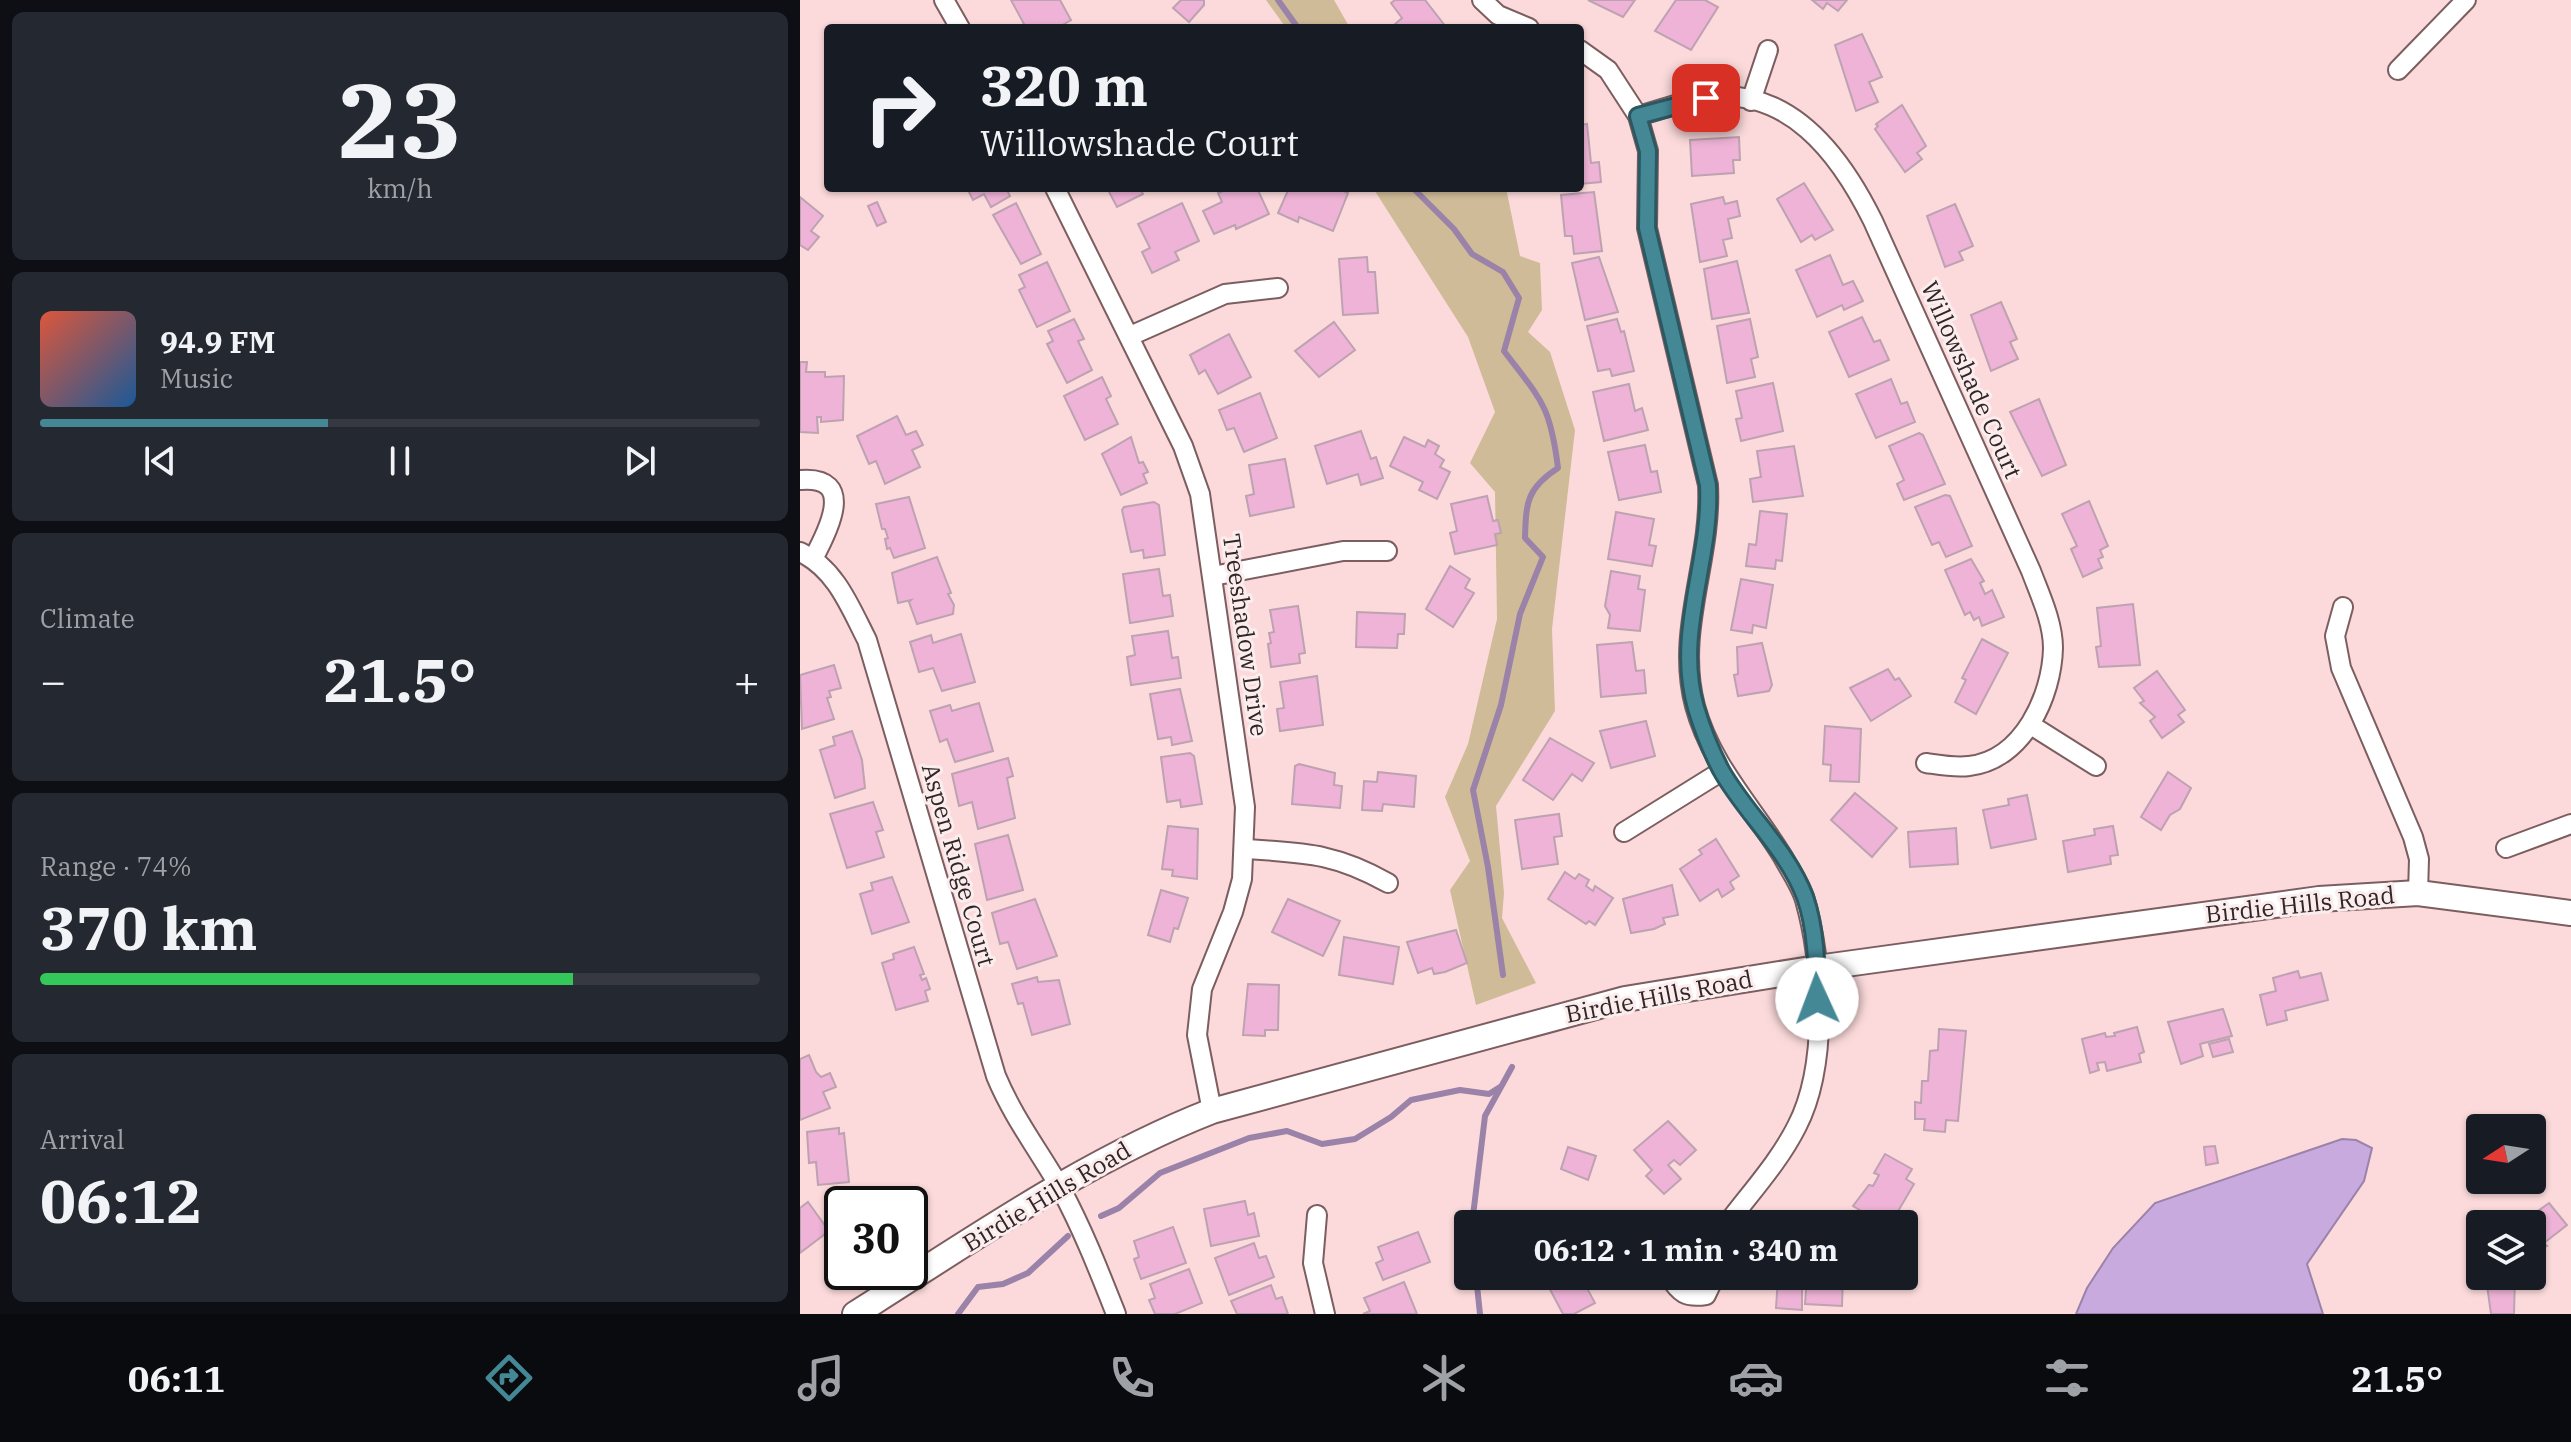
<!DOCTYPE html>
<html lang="en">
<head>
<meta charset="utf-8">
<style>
  body { margin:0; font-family:"IBM Plex Serif",serif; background:#242831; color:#f1f3f6; height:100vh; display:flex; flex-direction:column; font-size:30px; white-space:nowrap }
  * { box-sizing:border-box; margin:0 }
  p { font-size:26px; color:#9ea1a6 }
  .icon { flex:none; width:44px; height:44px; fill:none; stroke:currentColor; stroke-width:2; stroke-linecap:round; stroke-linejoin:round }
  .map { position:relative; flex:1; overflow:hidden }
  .side { display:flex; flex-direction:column; gap:12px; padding:12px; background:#0d0f14; width:800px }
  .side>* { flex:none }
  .top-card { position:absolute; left:24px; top:24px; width:760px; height:168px; border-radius:8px; box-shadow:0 2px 6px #0004; background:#171b24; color:#f1f3f6; overflow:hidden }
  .needle { width:52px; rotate:258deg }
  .controls { position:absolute; left:1666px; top:1114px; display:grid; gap:16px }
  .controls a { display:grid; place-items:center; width:80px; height:80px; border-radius:8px; background:#171b24; box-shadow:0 2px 6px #0004; font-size:40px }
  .speed { position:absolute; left:24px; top:1186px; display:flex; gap:16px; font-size:40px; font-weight:700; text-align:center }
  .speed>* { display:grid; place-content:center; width:104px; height:104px; border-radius:50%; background:#171b24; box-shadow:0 2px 6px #0004; line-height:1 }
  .speed .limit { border:4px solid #111; border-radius:12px; background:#fff; color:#111 }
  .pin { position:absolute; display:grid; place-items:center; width:68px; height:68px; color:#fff; margin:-34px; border-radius:16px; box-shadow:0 4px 12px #0006 }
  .me { position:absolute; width:88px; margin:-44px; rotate:358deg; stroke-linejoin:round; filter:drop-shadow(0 0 6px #0008) }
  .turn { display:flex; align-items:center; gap:28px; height:168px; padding:0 24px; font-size:36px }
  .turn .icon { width:104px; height:104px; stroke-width:2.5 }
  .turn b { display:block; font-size:56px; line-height:68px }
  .big { font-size:60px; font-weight:700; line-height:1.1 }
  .side .tile { flex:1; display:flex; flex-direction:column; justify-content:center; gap:12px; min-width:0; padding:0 28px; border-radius:12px; background:#242831 }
  .side .dial { align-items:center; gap:0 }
  .dial b { font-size:104px; line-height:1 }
  .song { display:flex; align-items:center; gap:24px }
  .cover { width:96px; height:96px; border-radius:12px; background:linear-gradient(135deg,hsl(10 70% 55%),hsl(210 70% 35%)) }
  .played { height:8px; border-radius:4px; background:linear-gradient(90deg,#448896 40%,#363941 40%) }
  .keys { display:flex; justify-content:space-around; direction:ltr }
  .heat { display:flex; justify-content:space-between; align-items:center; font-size:44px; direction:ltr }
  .charge { height:12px; border-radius:6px; background:linear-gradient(90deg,#34c759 74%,#363941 0) }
  .trip { position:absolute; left:654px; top:1210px; width:464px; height:80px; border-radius:8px; background:#171b24; box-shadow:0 2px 6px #0004; font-weight:700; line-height:80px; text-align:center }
  .tabs { display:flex; height:128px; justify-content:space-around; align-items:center; background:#090b0e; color:#9ea1a6 }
  .tabs .icon { width:56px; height:56px }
  .tabs .selected { color:#448896 }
  .tabs b { font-size:36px; color:#f1f3f6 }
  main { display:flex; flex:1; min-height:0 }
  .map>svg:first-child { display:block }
</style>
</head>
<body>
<main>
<section class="side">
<div class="tile dial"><b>23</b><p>km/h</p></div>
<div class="tile">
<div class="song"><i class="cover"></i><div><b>94.9 FM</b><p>Music</p></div></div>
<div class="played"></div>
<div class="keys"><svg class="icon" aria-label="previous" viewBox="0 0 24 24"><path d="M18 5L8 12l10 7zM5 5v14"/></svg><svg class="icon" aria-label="pause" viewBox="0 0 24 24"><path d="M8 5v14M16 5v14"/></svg><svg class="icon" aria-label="next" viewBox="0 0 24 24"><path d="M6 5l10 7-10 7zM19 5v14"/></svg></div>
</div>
<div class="tile"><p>Climate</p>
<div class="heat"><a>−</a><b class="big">21.5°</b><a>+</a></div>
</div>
<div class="tile"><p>Range · 74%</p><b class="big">370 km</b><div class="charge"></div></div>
<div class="tile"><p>Arrival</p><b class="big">06:12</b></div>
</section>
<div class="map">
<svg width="1771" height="1314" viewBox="0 0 1771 1314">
  <rect width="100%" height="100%" fill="#fcdadb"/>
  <g fill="#d0bb98">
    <polygon points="466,0 534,0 550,28 486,28"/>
    <polygon points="573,188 706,188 720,256 740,263 742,310 728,332 750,352 775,430 752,629 755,711 696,806 704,893 702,918 736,983 676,1005 650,890 670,861 645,797 668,744 697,619 695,492 670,463 695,412 668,337"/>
  </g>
  <polygon fill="#c8aadf" stroke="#9b82a8" stroke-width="2" points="1542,1139 1556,1140 1572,1148 1564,1181 1507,1264 1523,1314 1276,1314 1287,1288 1313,1248 1355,1203"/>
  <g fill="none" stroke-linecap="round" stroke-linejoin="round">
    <g stroke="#9b82a8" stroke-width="6">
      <polyline points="478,0 498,28"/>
      <path d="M613,188L654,229L672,254L703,272L719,298L704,351C741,400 750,404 758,468C727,488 726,502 725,538L743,557L720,614L701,705L673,790L688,867L703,975"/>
      <polyline points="301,1216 319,1208 360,1173 449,1138 487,1131 522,1144 555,1139 591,1117 611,1100 660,1090 689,1094 700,1087"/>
      <polyline points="672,1224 685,1116 712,1067"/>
      <polyline points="676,1276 680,1314"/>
      <polyline points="158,1314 178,1287 203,1284 228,1273 268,1236"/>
    </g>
  </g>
  <g fill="#eeb3d6" stroke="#bda2b1" stroke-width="2">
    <polygon points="211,0 260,0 271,20 257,28 216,28 224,24"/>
    <polygon points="381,0 404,0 404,5 389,22 373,8"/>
    <polygon points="595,0 625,0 646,27 596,28 594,25 602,18 591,3"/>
    <polygon points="788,0 835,0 823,17"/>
    <polygon points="876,0 905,0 918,7 891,50 855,31"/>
    <polygon points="1012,0 1047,0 1038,11 1027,3 1023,9"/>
    <polygon points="1062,34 1082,77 1069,82 1078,102 1056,111 1035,45"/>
    <polygon points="1102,105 1126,146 1117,153 1122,159 1105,172 1075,129 1078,126 1076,124"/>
    <polygon points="787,124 791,163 799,162 801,182 780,184 780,125"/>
    <polygon points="939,137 940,160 933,160 934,173 892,176 890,140"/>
    <polygon points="1004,183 1033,230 1015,240 1012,235 1001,242 977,199"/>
    <polygon points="167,188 206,188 210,196 191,207 184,194 173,200"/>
    <polygon points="307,188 340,188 343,194 317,207"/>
    <polygon points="430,188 457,188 469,214 436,229 435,225 414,234 403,211 422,202 418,193"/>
    <polygon points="489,188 536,188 548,193 533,231 499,217 498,222 478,213"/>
    <polygon points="794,192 802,251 774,254 772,236 765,236 761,195"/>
    <polygon points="0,197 23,216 11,231 19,237 8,250 0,245"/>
    <polygon points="923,197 925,204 937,201 940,216 928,219 932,238 923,240 927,256 900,262 891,204"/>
    <polygon points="77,202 86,222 77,226 68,206"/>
    <polygon points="216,203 241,254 221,264 193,215"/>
    <polygon points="382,203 399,241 375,252 379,260 352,273 342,252 350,248 338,224"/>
    <polygon points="1155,204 1173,246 1159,252 1163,260 1145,267 1127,216"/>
    <polygon points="1030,255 1043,285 1053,281 1063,301 1044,310 1042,305 1017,317 996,270"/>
    <polygon points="567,257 568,272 575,272 578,313 543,315 539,259"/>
    <polygon points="799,257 818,312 785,320 772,263"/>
    <polygon points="937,261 949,313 912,319 904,269"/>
    <polygon points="247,262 270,311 237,327 219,290 225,287 219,275"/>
    <polygon points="1201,302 1217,339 1210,342 1218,359 1191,371 1171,315"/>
    <polygon points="1062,317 1074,342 1080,340 1089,360 1049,377 1029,332"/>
    <polygon points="274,319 284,339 278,341 292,370 267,383 247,344 253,341 248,331"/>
    <polygon points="817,319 821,332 824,331 834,371 812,376 810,369 798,371 787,326"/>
    <polygon points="950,319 958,357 951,359 955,377 927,383 917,326"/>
    <polygon points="534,322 555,350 519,377 495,351"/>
    <polygon points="429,334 451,377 418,394 405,370 399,374 390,355"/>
    <polygon points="0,362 7,362 6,372 25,372 25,377 44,376 43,420 21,422 21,417 17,417 18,433 0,432"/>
    <polygon points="302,377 311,396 306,399 318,424 285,440 264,396"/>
    <polygon points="1091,379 1101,404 1107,402 1115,422 1076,438 1056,394"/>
    <polygon points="973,383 983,431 941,441 936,419 942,418 936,391"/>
    <polygon points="829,384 835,411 842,408 848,430 804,441 793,392"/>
    <polygon points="460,393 477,438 444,452 434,428 427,430 419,410"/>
    <polygon points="1239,399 1266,465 1242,476 1210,412"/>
    <polygon points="97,416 106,435 116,431 123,445 112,450 120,467 85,484 76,461 69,464 57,436"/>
    <polygon points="561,431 571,459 576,457 583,478 561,485 558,474 527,484 515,446"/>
    <polygon points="1119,433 1123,435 1145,484 1104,500 1097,484 1104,480 1089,446"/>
    <polygon points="331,437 339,463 343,462 348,472 343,474 347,483 321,495 302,454"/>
    <polygon points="604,437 625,447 628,440 639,446 635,454 644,460 640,467 650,472 637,499 619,490 623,482 590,466"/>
    <polygon points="845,445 851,472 857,471 861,492 819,500 808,452"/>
    <polygon points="994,446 1003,496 953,502 950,479 961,477 957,451"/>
    <polygon points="485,459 494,507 450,516 446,496 454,494 449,465"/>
    <polygon points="1145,495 1150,496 1172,546 1146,557 1139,542 1132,545 1115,507"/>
    <polygon points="687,496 693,521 698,520 701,533 695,534 697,545 655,554 650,533 657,531 651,504"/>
    <polygon points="109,497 125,548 94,558 90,548 87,549 85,539 88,538 85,529 82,529 76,504"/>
    <polygon points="1289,501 1308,546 1300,550 1303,557 1298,559 1302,568 1283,577 1271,549 1277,546 1262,514"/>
    <polygon points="354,502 359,505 365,555 344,558 343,550 331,552 322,510 324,507"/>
    <polygon points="960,511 987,514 982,561 976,560 975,569 946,566 949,544 956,545"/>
    <polygon points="816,512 854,519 849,545 856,546 852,566 808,559"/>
    <polygon points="137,557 151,593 148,594 154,605 153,614 117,624 109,602 111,600 98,603 92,573"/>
    <polygon points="1171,559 1184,581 1180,583 1185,594 1192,590 1204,617 1182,626 1179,617 1174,620 1170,612 1165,615 1145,570"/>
    <polygon points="650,566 670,579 665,588 674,593 653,627 626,609"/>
    <polygon points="359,569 363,596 370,595 373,616 330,623 323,574"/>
    <polygon points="811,571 840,576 838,589 845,590 840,631 808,628 810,615 805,606"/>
    <polygon points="941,579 973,585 966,628 953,625 952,633 931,630"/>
    <polygon points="1333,604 1340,665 1299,667 1296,647 1301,646 1297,608"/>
    <polygon points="498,606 505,653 499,654 500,663 471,667 468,644 471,643 469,633 474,632 470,610"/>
    <polygon points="557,612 605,614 604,634 598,634 597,648 556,647"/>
    <polygon points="368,631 372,658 378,657 381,678 331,685 327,657 335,655 332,636"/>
    <polygon points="161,634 175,682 142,691 133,668 119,672 110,642 131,635 133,643"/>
    <polygon points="1182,639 1208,653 1176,714 1155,702 1166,680 1162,678"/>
    <polygon points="832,642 836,671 844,670 846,693 801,697 797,645"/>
    <polygon points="962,643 972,685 969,691 938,696 934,675 938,674 937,647"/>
    <polygon points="34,665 41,688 29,691 31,697 27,698 34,719 2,729 0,675"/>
    <polygon points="1088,669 1095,680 1099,678 1111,696 1071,721 1050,688"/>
    <polygon points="1357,671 1385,710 1378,715 1384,722 1362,738 1350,721 1355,717 1340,703 1344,701 1334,688"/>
    <polygon points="517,676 523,725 480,731 477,709 484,708 480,682"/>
    <polygon points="380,689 392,741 372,745 371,737 358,739 350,694"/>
    <polygon points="179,703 193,751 155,762 147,739 140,742 130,711 150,705 152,711"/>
    <polygon points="846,721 855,756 811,768 800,731"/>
    <polygon points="1025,726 1061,729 1059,782 1030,781 1031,765 1023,764"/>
    <polygon points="52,731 62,760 65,788 35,798 20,750 35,745 33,737"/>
    <polygon points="750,738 794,763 782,781 772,774 753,800 723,780"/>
    <polygon points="390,753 394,756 402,804 381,807 380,800 367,802 361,757"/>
    <polygon points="208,758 213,776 207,778 215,818 178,829 172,802 159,806 152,774"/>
    <polygon points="499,764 535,773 534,785 542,786 540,808 492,804 495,766"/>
    <polygon points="578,772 616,776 614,807 583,804 582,811 562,810 564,781 577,782"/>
    <polygon points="1368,772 1391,788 1380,809 1370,815 1361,830 1341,817"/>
    <polygon points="1055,793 1097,828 1072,857 1031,820"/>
    <polygon points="1227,795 1236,839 1191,848 1183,810 1209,805 1208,799"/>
    <polygon points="73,802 83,830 76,832 84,857 47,868 30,814"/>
    <polygon points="759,814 762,836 754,837 758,864 722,869 715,820"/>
    <polygon points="368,826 398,829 397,879 372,876 373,870 362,869"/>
    <polygon points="1313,826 1318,855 1310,856 1311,864 1268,872 1263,841 1295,835 1294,829"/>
    <polygon points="1156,828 1158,864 1110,867 1108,832"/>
    <polygon points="208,835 223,890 187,900 175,844"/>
    <polygon points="916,839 939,876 930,882 934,889 922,897 918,889 900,901 880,869 902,854 899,850"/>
    <polygon points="765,872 775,879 779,874 789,880 786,886 793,891 795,886 813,898 795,925 789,921 786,924 748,899"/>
    <polygon points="92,877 109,922 72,934 60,894 73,890 71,883"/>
    <polygon points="872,885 878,915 863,918 865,924 854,929 831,933 823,899"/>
    <polygon points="361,890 388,898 378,929 374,928 370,942 348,935"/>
    <polygon points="235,899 257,956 217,969 208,942 200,944 192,913"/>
    <polygon points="488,899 540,921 523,956 472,932"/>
    <polygon points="656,930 667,963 645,972 634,974 632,968 618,973 607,942"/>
    <polygon points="544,937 599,947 593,984 539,975"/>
    <polygon points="114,947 124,974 120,975 122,980 126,978 130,989 125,991 128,1001 96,1010 82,963 94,959 93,954"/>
    <polygon points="1498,971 1500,978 1521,973 1528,1000 1485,1011 1487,1020 1467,1025 1460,995 1476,991 1473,978"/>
    <polygon points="237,977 238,982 259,980 270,1024 232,1035 223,1003 218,1004 212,984"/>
    <polygon points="448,984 479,985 478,1030 465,1030 465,1036 443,1035"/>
    <polygon points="1423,1009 1432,1036 1400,1044 1403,1056 1381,1064 1368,1022"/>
    <polygon points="1337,1027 1344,1052 1339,1054 1341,1062 1307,1071 1305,1062 1297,1063 1299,1070 1290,1073 1282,1039 1305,1033 1306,1037 1315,1036 1314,1033"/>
    <polygon points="1139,1029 1166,1031 1158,1121 1146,1120 1145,1132 1124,1130 1125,1119 1115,1119 1115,1102 1121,1103 1122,1081 1128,1081 1130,1051 1138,1050"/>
    <polygon points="1429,1039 1433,1052 1413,1057 1409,1044"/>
    <polygon points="9,1055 16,1072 21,1077 30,1073 36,1087 23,1092 30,1108 0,1120 0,1059"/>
    <polygon points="868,1121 896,1150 880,1165 874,1160 868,1165 881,1179 864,1194 846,1176 852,1170 834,1150"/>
    <polygon points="39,1128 39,1134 44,1133 49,1182 18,1185 16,1162 9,1163 7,1132"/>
    <polygon points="1415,1146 1418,1163 1406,1165 1404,1147"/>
    <polygon points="768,1147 796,1156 788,1180 761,1169"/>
    <polygon points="1085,1154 1112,1169 1106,1179 1114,1184 1097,1213 1106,1218 1103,1224 1083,1224 1053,1206 1069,1185 1073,1186 1079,1175 1074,1173"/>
    <polygon points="445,1201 448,1215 454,1213 459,1236 411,1246 404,1209"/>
    <polygon points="8,1202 29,1231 0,1253 0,1208"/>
    <polygon points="1749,1203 1767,1225 1744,1243 1747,1246 1732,1253 1732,1224 1720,1224"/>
    <polygon points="373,1227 386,1263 341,1279 334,1259 339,1257 334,1241"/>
    <polygon points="618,1232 630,1262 583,1280 576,1263 583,1260 578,1247"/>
    <polygon points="454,1243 459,1258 466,1256 474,1277 429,1295 415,1258"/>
    <polygon points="389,1269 402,1303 375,1314 355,1314 349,1300 355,1298 350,1284"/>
    <polygon points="751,1276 783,1276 781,1277 795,1303 774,1314 763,1314 745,1280"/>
    <polygon points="1007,1276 1043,1276 1042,1306 1005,1304"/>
    <polygon points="1715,1276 1714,1314 1691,1314 1686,1278"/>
    <polygon points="978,1278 1002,1279 1002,1310 976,1308"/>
    <polygon points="604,1282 617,1314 563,1314 570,1311 564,1298"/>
    <polygon points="471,1285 476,1299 482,1297 488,1314 437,1314 431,1301"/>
  </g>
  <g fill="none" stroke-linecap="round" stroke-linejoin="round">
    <g stroke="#7c5e60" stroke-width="22">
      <g id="street">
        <polyline points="144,0 160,28"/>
        <polyline points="682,0 698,15 729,28"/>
        <path d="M780,50L808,70L838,116L848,151L847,228L908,485C912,560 875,631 895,706C911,765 952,806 983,857C990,870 1001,886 1005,900C1023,964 1028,1066 997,1126C979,1162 951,1192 927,1224"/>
        <polyline points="1598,70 1666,0"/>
        <polyline points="951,101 968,50"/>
        <path d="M838,116C860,110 881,102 903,98C988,84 1040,154 1073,221L1231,571C1240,595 1253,622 1253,648C1252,696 1223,760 1169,766C1155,768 1140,765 1126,763"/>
        <polyline points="255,188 383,446 400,494 445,807 442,879 433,912 402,989 397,1035 412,1111"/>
        <polyline points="330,336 425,294 478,288"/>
        <path d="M0,480C58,475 27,533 13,559"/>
        <path d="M0,552C36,569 50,607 67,640L196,1076C213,1117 239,1151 261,1189C283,1230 299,1271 316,1314"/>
        <polyline points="413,576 543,551 587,551"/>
        <polyline points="1543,607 1535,636 1541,668 1613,837 1619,859 1618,893"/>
        <polyline points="1231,725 1296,766"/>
        <polyline points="824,832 922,771"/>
        <polyline points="1706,848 1771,824"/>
        <path d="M446,849C505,853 535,853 588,883"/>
        <polyline points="517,1215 513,1263 525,1314"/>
        <path d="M869,1276C879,1293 886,1298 906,1295L915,1276"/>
      </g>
    </g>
    <g stroke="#7c5e60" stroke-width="28">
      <path id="secondary" d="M55,1314C171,1241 284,1161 412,1111L825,999L1017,968L1519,899L1618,893L1771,913"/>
    </g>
    <use href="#street" stroke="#fff" stroke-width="18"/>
    <use href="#secondary" stroke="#fff" stroke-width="24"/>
  </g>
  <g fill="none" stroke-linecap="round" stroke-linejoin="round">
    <g stroke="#2c5862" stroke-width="20">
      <path id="route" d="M906,98L838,116L848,151L847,228L908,485C912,560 874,632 896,708C902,728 911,751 921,770C945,813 987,849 1005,897C1016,928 1017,967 1017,999"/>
    </g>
    <use href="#route" stroke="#448896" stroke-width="14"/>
  </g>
  <g text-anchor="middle" stroke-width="6" stroke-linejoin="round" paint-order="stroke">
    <g font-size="24" fill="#322526" stroke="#fbeded">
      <text transform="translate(1171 380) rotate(66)" y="8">Willowshade Court</text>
      <text transform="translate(445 635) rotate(82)" y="8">Treeshadow Drive</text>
      <text transform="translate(158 865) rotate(74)" y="8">Aspen Ridge Court</text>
      <text transform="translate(1500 905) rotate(-6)" y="8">Birdie Hills Road</text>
      <text transform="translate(859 997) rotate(-11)" y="8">Birdie Hills Road</text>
      <text transform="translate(247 1197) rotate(-31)" y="8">Birdie Hills Road</text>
    </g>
  </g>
</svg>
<div class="controls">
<a><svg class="needle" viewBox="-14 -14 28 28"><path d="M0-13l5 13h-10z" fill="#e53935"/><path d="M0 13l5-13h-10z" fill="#9ea1a6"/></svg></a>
<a><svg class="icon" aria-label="layers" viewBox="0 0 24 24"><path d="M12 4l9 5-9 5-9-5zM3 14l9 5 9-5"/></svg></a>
</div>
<div class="speed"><div class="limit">30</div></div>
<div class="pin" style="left:906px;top:98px;background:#d93025"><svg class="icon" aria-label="arrive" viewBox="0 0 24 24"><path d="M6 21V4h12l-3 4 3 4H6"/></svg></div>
<svg class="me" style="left:1017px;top:999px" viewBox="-20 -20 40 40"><circle r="19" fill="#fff"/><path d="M0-13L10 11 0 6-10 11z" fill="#448896"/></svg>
<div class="trip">06:12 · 1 min · 340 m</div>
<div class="top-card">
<div class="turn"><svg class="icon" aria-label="right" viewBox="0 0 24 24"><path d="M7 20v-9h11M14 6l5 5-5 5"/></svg><div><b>320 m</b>Willowshade Court</div></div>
</div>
</div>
</main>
<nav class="tabs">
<b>06:11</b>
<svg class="icon selected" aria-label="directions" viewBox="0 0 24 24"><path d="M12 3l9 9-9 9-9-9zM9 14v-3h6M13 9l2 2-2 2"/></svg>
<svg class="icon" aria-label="music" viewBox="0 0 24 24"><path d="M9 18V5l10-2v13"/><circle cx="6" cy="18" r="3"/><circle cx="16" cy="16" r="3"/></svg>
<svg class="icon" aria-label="phone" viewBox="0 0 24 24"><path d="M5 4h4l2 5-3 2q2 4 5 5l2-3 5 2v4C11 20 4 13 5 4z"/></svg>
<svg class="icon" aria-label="climate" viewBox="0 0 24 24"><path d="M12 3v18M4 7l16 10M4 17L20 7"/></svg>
<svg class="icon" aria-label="car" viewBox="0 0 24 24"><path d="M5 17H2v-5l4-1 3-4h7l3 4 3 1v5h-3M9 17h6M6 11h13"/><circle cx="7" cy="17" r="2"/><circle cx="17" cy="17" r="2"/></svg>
<svg class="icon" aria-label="filters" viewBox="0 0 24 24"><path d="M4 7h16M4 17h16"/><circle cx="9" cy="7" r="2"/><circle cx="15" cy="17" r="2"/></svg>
<b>21.5°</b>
</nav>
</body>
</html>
